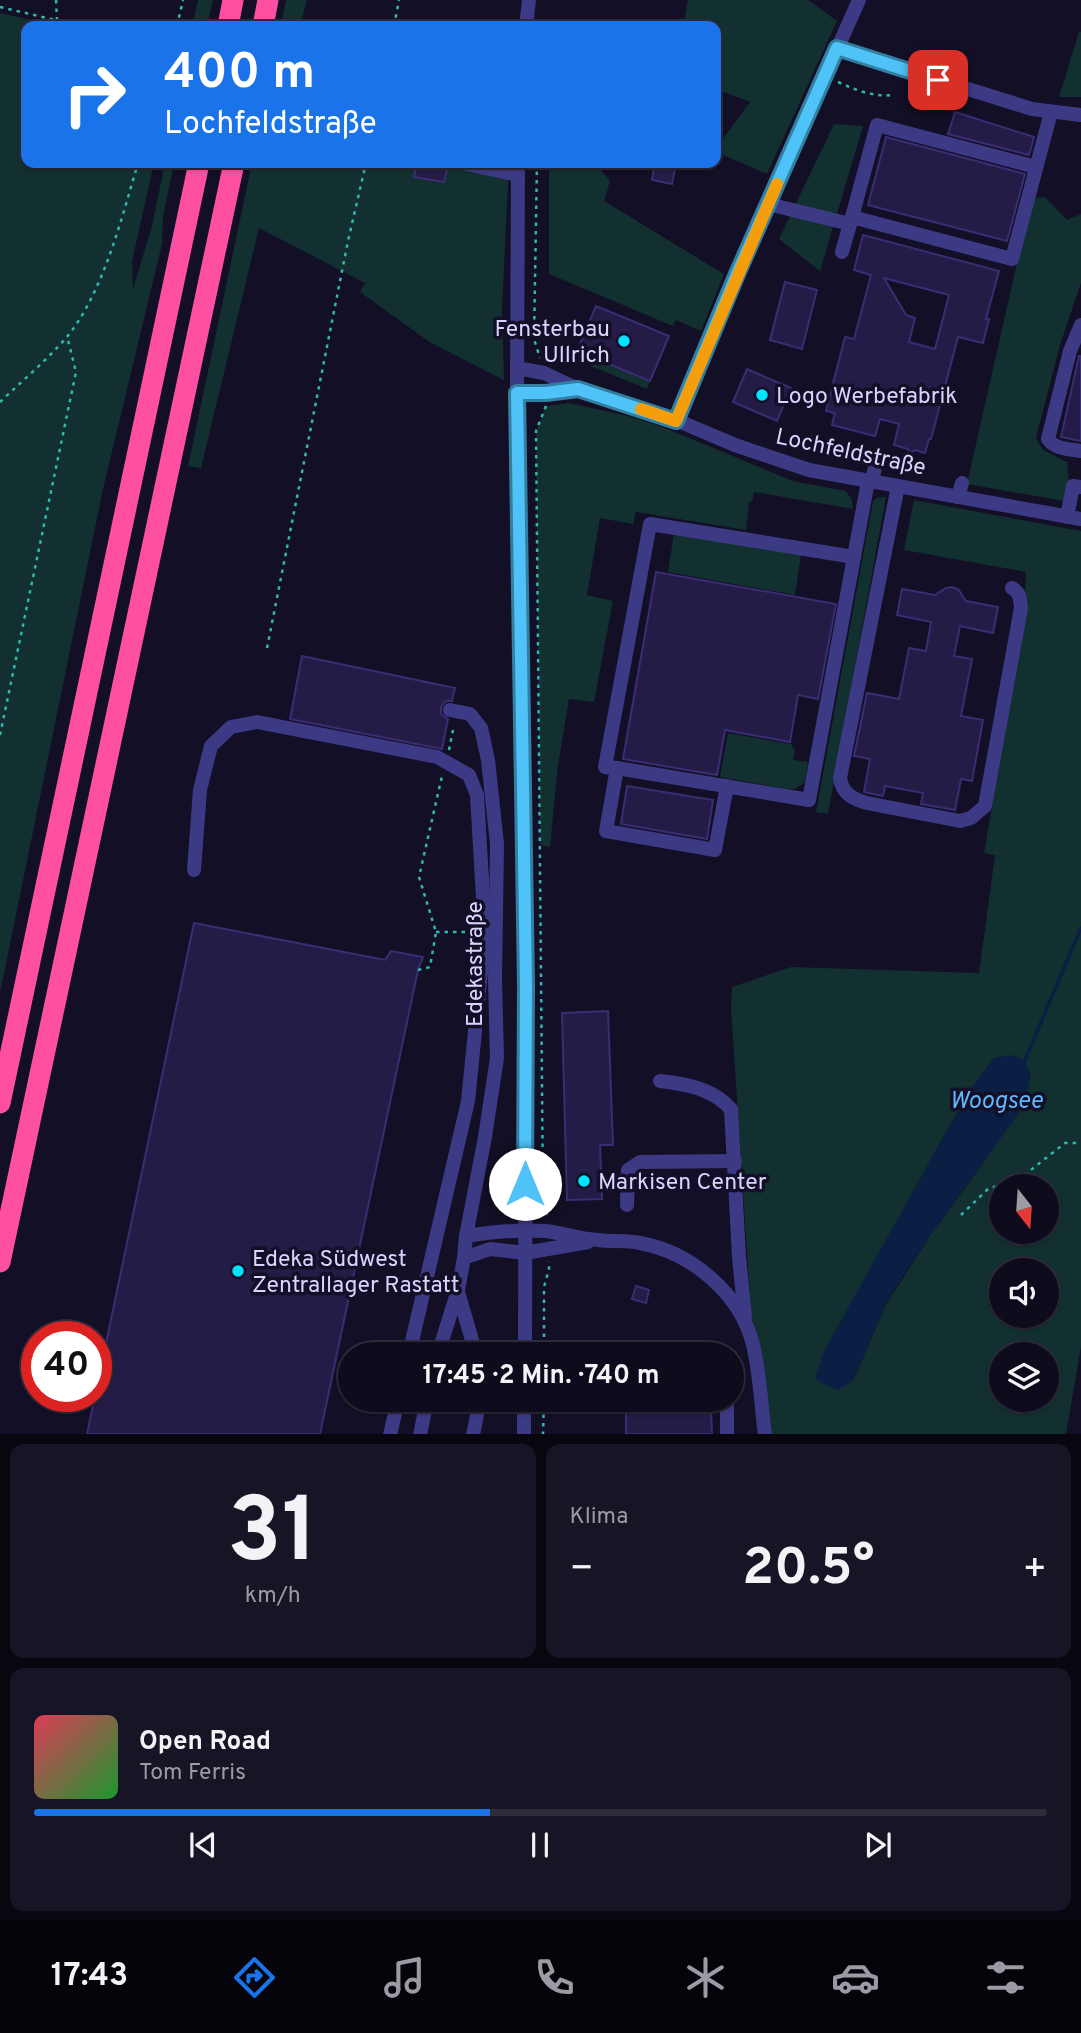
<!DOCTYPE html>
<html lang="de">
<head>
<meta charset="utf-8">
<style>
  body { margin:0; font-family:Overpass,sans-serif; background:#171425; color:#f1f3f6; height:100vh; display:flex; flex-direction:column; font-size:26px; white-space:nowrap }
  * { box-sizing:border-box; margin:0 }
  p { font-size:23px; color:#9b9ba3 }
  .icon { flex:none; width:38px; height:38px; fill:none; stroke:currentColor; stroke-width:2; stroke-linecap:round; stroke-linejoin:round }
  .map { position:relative; height:1434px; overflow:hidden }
  .drawer { display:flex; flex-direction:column; gap:10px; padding:10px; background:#08060f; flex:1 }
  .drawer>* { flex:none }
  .top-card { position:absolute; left:21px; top:21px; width:700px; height:147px; border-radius:14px; box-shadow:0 2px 5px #0004,0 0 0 2px #2e2b3b; background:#1a73e8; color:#fff; overflow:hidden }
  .needle { width:46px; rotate:163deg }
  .fabs { position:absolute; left:989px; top:1174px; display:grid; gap:14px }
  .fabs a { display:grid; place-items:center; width:70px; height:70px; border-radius:50%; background:#0e0b1c; box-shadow:0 2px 5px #0004,0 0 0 2px #2e2b3b; font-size:35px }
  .speed { position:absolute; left:21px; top:1321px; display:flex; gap:14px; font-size:35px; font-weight:700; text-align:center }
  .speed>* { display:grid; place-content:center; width:91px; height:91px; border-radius:50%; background:#0e0b1c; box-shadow:0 2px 5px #0004,0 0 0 2px #2e2b3b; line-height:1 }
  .speed .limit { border:10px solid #d22; background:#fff; color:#111 }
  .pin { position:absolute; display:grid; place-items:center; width:60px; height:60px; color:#fff; margin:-30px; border-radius:14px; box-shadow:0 4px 10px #0006 }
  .me { position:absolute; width:77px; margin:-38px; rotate:0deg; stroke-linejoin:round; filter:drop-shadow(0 0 5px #0008) }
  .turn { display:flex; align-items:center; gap:24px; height:147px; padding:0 28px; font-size:32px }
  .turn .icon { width:91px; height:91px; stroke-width:2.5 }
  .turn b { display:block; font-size:49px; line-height:60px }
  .big { font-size:52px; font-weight:700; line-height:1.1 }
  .drawer .card { flex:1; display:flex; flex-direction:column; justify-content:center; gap:10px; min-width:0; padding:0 24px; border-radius:14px; background:#171425 }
  .drawer .dial { align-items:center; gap:0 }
  .dial b { font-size:91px; line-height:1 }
  .song { display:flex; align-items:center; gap:21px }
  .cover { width:84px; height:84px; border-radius:10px; background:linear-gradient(135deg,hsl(350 70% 55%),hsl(130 70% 35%)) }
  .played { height:7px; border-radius:4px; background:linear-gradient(90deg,#1a73e8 45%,#2e2b3b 45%) }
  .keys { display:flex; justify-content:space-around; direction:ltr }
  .heat { display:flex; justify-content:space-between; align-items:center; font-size:38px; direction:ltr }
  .drawer .tiles { flex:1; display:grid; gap:10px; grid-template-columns:1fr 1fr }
  .card:last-child { grid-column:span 2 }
  .trip { position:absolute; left:338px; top:1342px; width:406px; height:70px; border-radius:35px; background:#0e0b1c; box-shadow:0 2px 5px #0004,0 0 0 2px #2e2b3b; font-weight:700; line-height:70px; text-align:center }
  .tab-bar { display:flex; height:112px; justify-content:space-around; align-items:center; background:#06040b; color:#9b9ba3 }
  .tab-bar .icon { width:49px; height:49px }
  .tab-bar .selected { color:#1a73e8 }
  .tab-bar b { font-size:32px; color:#f1f3f6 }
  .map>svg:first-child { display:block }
</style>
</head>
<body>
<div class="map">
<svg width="1081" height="1435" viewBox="0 0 1081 1435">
  <rect width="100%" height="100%" fill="#130f26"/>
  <g fill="#12302f" fill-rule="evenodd">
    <polygon points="198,0 213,0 207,26 192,26"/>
    <polygon points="286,0 307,0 300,26 281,26"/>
    <polygon points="688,0 808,0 837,21 767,174 716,152 716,148 750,102 716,89 716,26 683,26"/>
    <polygon points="0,13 60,26 26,26 26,163 154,163 132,261 133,289 152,226 165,163 174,163 163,217 162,244 103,489 0,993"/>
    <polygon points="1079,32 1081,32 1081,97 1059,97"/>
    <polygon points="834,124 863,126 820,271 779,239"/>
    <polygon points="252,163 509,163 502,309 504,380 431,343 360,292 365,283 259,228 201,468 188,466"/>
    <polygon points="549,163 595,163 610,181 604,201 724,274 701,331 676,320 673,326 549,274"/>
    <polygon points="1045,197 1067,220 1081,214 1081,283 1060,345 1036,438 1043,450 1067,462 1069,482 1064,501 967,484 1025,227 1035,198"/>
    <polygon points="577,351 650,381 647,389 574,359"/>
    <polygon points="569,403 632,417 665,428 793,481 846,491 852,500 853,509 754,492 752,502 749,502 746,530 636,512 633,524 600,518 587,595 613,601 594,702 569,699 558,765 550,847 540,845 536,431 546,406"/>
    <polygon points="886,497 828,814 816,812 873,501 876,498"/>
    <path d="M914,500L1081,531V1347L1066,1434H765L753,1345L731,1007L732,987L791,967L979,973L995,855L984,853L1022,631L1026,572L904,550ZM994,1058L988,1156L930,1236L886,1304L853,1381L856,1297L941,1141L971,1089ZM1001,1186H1046V1232H1001ZM1001,1270H1046V1316H1001ZM1001,1354H1046V1400H1001Z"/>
    <polygon points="674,533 801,555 795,595 668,572"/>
    <polygon points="728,733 791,744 795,750 793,760 808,762 805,782 795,789 787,789 720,777"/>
  </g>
  <polygon fill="#0a1f44" points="1011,1055 1025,1060 1031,1075 1023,1107 930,1236 897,1285 886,1304 853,1381 838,1390 822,1383 815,1378 824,1351 941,1141 971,1089 994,1058"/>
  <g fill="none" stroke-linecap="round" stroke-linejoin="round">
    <polyline stroke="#0a1f44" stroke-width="3.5" points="1025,1060 1081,928"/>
  </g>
  <g fill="#241b47" stroke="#3b2d73" stroke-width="2" fill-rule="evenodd">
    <polygon points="955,112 1034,137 1029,155 948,134"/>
    <polygon points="886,137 1025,174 1007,241 868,205"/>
    <polygon points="417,163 447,169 444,182 414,177"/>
    <polygon points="655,163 676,163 672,184 652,180"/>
    <path d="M863,235L999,271L986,319H989L983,343L958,337L931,439H929L925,453L915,450L910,453L908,449L894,445L899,424L880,419L875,436L832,425L835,413L826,411L845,337L854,339L871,275L854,270ZM884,278L949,295L935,349L909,342L915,318L906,315Z"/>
    <polygon points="785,282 817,290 802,349 770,340"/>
    <polygon points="596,306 669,336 650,381 577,351"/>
    <polygon points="1079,356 1081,356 1081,441 1061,437"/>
    <polygon points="747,369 791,388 777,421 733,402"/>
    <polygon points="656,572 836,604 818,699 798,695 790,742 725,730 717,775 623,759"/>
    <polygon points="952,587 958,589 966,601 998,607 993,633 960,626 954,656 972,659 961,716 983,720 972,781 961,779 955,810 921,804 923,793 885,786 883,796 864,792 870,759 854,756 867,693 899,699 909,648 926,651 931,622 897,615 902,589 935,595 946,588"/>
    <polygon points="302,656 455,688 452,701 446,701 441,707 441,714 448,719 442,749 290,719"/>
    <polygon points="627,786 713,800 707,839 621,824"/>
    <polygon points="194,923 385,960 391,951 423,957 418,970 320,1434 87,1434"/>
    <polygon points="608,1011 613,1145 600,1145 602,1199 567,1200 562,1013"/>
    <polygon points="636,1286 649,1290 646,1303 632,1299"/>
    <polygon points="711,1411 712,1434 626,1434 626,1412"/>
  </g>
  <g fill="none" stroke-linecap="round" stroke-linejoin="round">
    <g stroke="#2fb8b0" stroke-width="2.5" stroke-dasharray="3.5 5" stroke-linecap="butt">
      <polyline points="56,0 57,20"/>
      <polyline points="0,7 81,26"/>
      <polyline points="177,26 183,0"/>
      <polyline points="394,26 399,0"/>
      <path d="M838,82C858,91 873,97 895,95"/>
      <polyline points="537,163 534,339 540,358"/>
      <polyline points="574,323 587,328"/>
      <path d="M0,402C22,381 46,361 66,338C103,294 122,217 138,163"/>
      <polyline points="546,406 536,431 543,1195 548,1219"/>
      <polyline points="267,648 348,241 366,163"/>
      <polyline points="0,735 76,372 67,336"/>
      <polyline points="449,750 454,725"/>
      <polyline points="436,932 471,932"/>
      <polyline points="418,970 430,967 436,932 419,877 442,776"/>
      <polyline points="961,1215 988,1189 1022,1177 1065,1143 1081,1143"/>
      <polyline points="544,1354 544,1287 549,1269 549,1261"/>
      <polyline points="543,1435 544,1400"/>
    </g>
    <g stroke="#3d3a85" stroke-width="14">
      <polyline points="526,26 529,0"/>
      <polyline points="837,48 1032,109 1081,115"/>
      <polyline points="462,163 518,175"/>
      <polyline points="518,163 517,393 526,986 525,1354"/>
      <polyline points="768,204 850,224"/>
      <polyline points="852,217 877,125 1036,167"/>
      <polyline points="842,252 852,217 1012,259 1051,112"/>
      <path d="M1081,325L1070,351L1048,439C1054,449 1070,449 1081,451"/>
      <polyline points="517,368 544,373 578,389 676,420 735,445 809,470 1081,519"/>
      <polyline points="517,393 546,393 578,389"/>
      <polyline points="676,420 737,274 859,0"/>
      <polyline points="872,482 875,467"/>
      <path d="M898,486L840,778C842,793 852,799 867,803L960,821L971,818L985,806L1021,608C1020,599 1020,592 1012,588"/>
      <polyline points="958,497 962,483"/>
      <polyline points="1067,517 1073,486 1081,487"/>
      <polyline points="617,768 605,767 650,524 854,557 868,481"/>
      <polyline points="727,786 715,850 606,831 617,768 809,800 854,557"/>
      <polyline points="194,870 200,790 211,746 231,727 257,722 437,757 469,775 477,795 485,932 468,1101 409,1354"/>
      <path d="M660,1081C686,1084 712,1088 731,1109L739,1257L745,1317"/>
      <polyline points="627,1205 628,1170 640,1162 735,1161"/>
      <path d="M466,1236C492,1232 519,1229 545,1231C563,1233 580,1239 598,1240C612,1242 627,1240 640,1243C691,1252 741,1294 753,1345C760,1373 761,1405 765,1435"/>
      <polyline points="464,1258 490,1249 525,1253 588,1242"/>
      <polyline points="458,1292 476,1354"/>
      <polyline points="438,1354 458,1290 464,1258 466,1236 485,1137 497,1058 495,979 497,844 488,760 481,728 470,714 450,710"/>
      <polyline points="727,1400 727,1435"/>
      <polyline points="390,1435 398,1400"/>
      <polyline points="420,1435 427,1400"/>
      <polyline points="473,1435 480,1400"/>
      <polyline points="524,1435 524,1400"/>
    </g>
    <g stroke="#ff4fa3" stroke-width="21">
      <polyline points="228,26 233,0"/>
      <polyline points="263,26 268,0"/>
      <polyline points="0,1103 199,163"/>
      <polyline points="0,1262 234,163"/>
    </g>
  </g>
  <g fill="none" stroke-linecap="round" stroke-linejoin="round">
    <g stroke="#337fa1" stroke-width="18">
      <polyline id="route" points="525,1184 526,986 517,393 546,393 578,389 676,421 737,274 837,48 938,80"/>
    </g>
    <use href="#route" stroke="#4fc3f7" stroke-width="12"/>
    <polyline stroke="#f59e0b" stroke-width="12" points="641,409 676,421 777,184"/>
  </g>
  <g fill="#00e5ff" stroke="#130f26" stroke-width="2.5">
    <circle cx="624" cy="341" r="7"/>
    <circle cx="762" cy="395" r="7"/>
    <circle cx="584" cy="1181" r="7"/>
    <circle cx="238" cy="1271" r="7"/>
  </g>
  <g text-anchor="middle" stroke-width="7" stroke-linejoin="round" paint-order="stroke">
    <g font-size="23" fill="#d9d4ff" stroke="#130f26" text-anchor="start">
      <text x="610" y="336" text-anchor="end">Fensterbau<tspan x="610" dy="26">Ullrich</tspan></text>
      <text x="776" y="403">Logo Werbefabrik</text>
      <text x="598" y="1189">Markisen Center</text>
      <text x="252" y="1266">Edeka Südwest<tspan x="252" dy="26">Zentrallager Rastatt</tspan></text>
    </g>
    <g font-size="23" fill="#d9d4ff" stroke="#130f26">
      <text transform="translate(851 451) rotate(12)" y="8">Lochfeldstraße</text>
      <text transform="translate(474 964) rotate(-90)" y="8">Edekastraße</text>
    </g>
    <g font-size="24" font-style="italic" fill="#62b6ff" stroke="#130f26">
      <text x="996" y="1108">Woogsee</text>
    </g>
  </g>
</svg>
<div class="fabs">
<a><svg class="needle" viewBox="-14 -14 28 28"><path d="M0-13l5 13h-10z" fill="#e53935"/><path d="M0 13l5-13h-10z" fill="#9b9ba3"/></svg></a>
<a><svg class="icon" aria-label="sound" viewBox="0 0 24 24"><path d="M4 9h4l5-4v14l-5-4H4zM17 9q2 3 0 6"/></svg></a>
<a><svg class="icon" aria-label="layers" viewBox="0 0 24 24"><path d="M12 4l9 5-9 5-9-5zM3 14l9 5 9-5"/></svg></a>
</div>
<div class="speed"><div class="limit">40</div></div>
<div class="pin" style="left:938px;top:80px;background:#d93025"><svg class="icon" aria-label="arrive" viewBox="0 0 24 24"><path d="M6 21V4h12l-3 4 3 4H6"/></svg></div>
<svg class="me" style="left:525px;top:1184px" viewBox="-20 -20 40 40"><circle r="19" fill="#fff"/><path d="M0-13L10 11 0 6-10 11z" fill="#4fc3f7"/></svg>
<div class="trip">17:45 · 2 Min. · 740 m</div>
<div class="top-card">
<div class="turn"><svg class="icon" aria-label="right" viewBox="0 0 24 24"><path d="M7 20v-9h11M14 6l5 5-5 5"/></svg><div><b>400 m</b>Lochfeldstraße</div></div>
</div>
</div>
<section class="drawer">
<div class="tiles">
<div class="card dial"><b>31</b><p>km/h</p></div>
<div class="card"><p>Klima</p>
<div class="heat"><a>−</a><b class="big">20.5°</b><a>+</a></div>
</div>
<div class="card">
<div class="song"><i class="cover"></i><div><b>Open Road</b><p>Tom Ferris</p></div></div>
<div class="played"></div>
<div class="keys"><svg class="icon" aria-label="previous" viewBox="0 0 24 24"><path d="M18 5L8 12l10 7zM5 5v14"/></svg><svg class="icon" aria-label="pause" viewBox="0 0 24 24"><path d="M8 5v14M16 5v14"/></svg><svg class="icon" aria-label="next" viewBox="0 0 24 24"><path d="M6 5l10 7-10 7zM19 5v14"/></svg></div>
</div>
</div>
</section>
<nav class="tab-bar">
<b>17:43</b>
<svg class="icon selected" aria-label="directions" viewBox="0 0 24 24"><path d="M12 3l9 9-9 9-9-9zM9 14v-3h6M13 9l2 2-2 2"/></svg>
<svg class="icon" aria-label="music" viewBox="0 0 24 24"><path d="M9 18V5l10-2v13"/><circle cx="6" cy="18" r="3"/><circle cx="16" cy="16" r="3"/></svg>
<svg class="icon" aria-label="phone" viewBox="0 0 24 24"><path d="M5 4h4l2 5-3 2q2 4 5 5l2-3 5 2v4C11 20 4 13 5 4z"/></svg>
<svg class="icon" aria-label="climate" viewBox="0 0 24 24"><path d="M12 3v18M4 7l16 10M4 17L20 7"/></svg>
<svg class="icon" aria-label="car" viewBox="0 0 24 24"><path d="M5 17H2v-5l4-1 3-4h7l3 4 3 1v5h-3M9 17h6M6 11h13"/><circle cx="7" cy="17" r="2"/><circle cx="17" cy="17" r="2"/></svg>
<svg class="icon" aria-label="filters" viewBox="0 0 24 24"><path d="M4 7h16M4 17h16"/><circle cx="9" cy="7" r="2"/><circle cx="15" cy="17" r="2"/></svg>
</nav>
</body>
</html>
